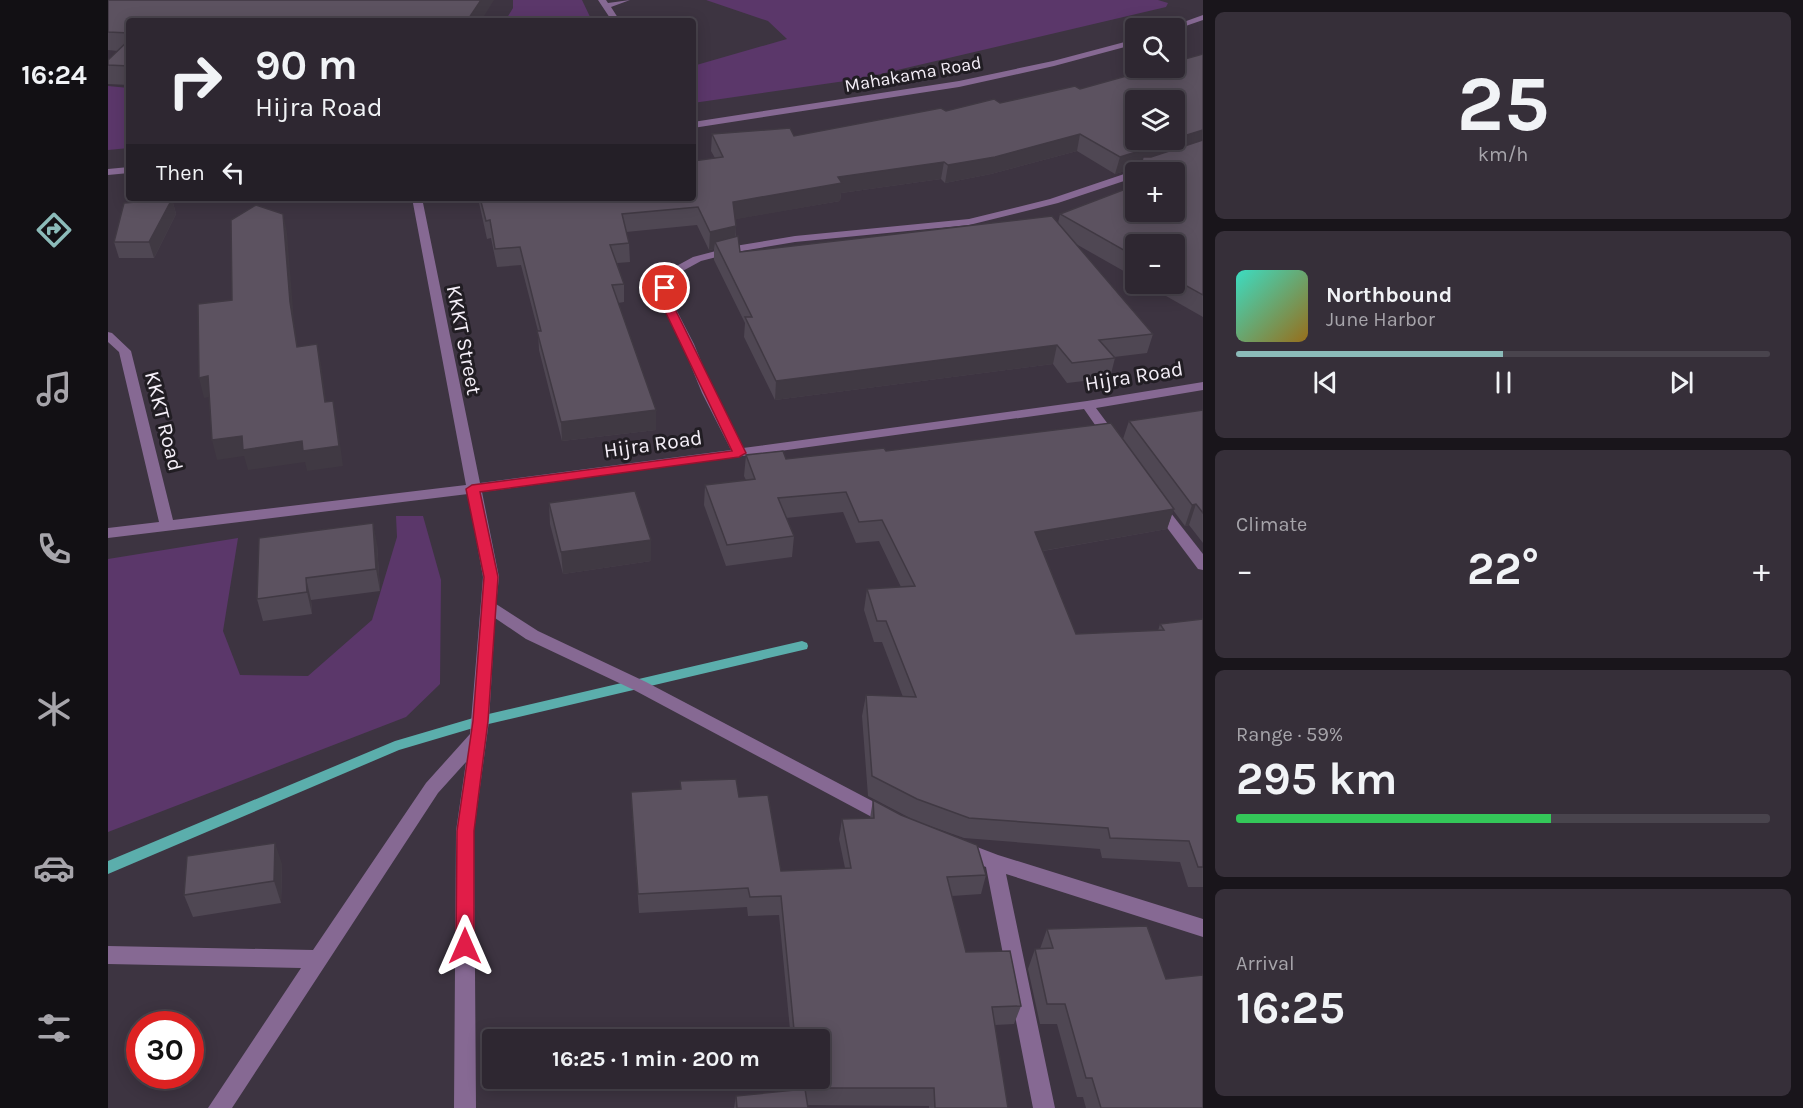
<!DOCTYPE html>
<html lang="en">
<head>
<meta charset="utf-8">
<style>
  body { margin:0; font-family:Karla,sans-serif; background:#362f39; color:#f1f3f6; height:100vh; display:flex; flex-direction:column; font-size:22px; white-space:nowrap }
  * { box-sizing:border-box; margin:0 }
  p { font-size:20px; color:#a7a5ab }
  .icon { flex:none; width:33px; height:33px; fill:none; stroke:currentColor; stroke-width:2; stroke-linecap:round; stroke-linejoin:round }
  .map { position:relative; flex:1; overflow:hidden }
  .side { display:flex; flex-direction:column; gap:12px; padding:12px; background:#19151b; width:600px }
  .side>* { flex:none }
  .banner { position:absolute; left:18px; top:18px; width:570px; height:183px; border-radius:6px; box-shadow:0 3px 15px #0003,0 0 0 2px #49444d; background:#2e2731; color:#f1f3f6; overflow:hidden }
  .fabs { position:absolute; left:1017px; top:18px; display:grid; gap:12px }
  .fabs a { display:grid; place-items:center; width:60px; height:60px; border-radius:6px; background:#2e2731; box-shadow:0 3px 15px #0003,0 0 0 2px #49444d; font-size:30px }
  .speed { position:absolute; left:18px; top:1011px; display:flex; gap:12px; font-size:30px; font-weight:700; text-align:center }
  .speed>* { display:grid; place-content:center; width:78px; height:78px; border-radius:50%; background:#2e2731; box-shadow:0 3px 15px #0003,0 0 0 2px #49444d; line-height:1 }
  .speed .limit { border:9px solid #d22; background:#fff; color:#111 }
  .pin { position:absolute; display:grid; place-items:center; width:51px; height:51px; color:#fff; margin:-26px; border:3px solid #fff; border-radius:50%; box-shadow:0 2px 6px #0007 }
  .me { position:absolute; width:66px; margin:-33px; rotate:0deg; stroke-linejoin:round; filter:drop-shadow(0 0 4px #0008) }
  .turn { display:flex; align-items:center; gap:21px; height:126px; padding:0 30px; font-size:27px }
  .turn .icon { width:78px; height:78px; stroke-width:2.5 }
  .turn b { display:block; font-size:42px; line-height:51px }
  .then { display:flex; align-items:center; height:57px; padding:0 30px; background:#0003; gap:12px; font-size:22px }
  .big { font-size:45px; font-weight:700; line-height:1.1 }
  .side .card { flex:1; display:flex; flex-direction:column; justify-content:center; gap:9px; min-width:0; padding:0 21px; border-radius:9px; background:#362f39 }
  .side .dial { align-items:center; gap:0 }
  .dial b { font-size:78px; line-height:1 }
  .song { display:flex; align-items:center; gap:18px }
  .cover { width:72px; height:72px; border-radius:9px; background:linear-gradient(135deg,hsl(170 70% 55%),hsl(40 70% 35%)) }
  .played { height:6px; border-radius:3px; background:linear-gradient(90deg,#8bbbb9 50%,#49444d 50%) }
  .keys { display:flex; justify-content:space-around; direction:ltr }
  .heat { display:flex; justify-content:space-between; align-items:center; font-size:33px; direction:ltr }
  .charge { height:9px; border-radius:4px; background:linear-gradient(90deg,#34c759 59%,#49444d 0) }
  .trip { position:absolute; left:374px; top:1029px; width:348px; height:60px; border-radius:6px; background:#2e2731; box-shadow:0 3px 15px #0003,0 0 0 2px #49444d; font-weight:700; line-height:60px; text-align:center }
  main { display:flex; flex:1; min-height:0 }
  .tab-bar { display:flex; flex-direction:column; width:108px; justify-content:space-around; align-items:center; background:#121014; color:#a7a5ab }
  .tab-bar .icon { width:42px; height:42px }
  .tab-bar .current { color:#8bbbb9 }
  .tab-bar b { font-size:27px; color:#f1f3f6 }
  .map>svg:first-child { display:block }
</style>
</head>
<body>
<main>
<nav class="tab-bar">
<b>16:24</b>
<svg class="icon current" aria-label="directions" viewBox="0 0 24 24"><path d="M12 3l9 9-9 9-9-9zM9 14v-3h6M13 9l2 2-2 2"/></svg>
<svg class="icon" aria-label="music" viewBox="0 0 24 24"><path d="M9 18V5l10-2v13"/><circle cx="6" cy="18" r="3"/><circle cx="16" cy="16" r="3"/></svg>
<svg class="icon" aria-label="phone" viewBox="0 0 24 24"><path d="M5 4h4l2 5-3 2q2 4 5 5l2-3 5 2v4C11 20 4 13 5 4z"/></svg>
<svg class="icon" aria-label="climate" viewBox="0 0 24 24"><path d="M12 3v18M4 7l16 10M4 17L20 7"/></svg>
<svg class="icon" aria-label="car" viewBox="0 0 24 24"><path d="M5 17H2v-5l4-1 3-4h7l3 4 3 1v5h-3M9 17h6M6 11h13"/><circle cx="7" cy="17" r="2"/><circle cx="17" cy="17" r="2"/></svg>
<svg class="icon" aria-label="filters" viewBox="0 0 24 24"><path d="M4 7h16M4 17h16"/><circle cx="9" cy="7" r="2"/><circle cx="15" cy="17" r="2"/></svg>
</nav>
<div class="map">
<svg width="1095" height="1108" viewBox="0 0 1095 1108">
  <rect width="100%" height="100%" fill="#3d3441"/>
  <g fill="#5b376a">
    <polygon points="405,0 474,0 484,21 397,21 405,8"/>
    <polygon points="598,0 1050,0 1060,3 1058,7 751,79 585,103 585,66 679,39 660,21"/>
    <polygon points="0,86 21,88 21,148 0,150"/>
    <polygon points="288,516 315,516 333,580 332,684 298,717 0,832 0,559 130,538 115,631 132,675 200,676 264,620 289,537"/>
  </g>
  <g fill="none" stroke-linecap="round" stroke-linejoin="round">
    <polygon fill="#5baeac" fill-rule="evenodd" points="694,641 699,643 700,646 699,649 372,726 291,750 0,874 0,861 287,741 372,716"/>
    <g fill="#866993" fill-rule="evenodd">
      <polygon points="490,0 498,0 500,3 522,0 503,7 512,21 504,21"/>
      <polygon points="1028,170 1033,172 1028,172 1028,177 950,203 861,225 687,242 628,252 593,261 571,273 563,288 569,311 586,344 606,393 635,448 979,401 1095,382 1095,390 988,408 1011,439 1009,442 999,442 976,409 374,492 391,577 388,604 430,631 538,682 787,813 790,818 787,823 781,825 775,823 526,690 418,639 387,618 381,721 366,831 368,1108 346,1108 348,831 358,762 330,793 124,1108 100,1108 193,968 0,964 0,946 205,950 318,783 362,734 375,577 360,494 0,538 0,528 51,522 11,352 0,342 0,332 4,333 23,351 65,520 358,485 304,198 314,198 372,483 623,450 594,393 574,344 557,311 551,288 563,269 585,257 627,246 687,236 861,219 942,199"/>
      <polygon points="1050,501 1055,503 1095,554 1095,570 1090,569 1045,509 1043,506 1045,503"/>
      <polygon points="856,842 890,855 1095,919 1095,937 898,874 947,1108 925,1108 878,867 849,856 847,850 849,844"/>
    </g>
    <g fill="#866993" fill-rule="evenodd">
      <polygon points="1095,15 1095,20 1066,30 1059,28"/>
      <polygon points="1028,39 1028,44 946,66 851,87 585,128 585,122 851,81 945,61"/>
      <polygon points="21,167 21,173 0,175 0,169"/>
    </g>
  </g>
  <g fill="#4f4753" fill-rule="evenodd">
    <polygon points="0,0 21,21 21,85 0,84 0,65 10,51 0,50"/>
    <path d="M1095,54V317L1037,284H1066V244H1028V278L968,244L1045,334L1039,353L1006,357L1007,358L1002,378L959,383L945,364L667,400L636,337L637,323L606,260V249L601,250L589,225L518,232L521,243L522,262L509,263L516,284V302L510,303L548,430L454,441L431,350L430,331L413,265L389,267L383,238L379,239L370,198H585L607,158L603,151L604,134L686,136L892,103L972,89ZM969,151L1007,174L1023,169L1020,182L1026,186L952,214L950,223L632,252L628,236L627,219L732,201L733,193L833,179L837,183L883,174ZM1028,172H1066L1028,212Z"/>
    <polygon points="64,199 68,214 46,258 11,258 6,242"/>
    <polygon points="1095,410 1095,543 1081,525 1077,526 1065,510 1059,529 935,551 968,634 1050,631 1052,624 1095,619 1095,887 1080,887 1072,862 994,858 992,849 856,838 819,825 878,875 873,894 844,896 858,952 913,1006 906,1024 887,1025 900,1108 821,1108 821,1106 700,1105 700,1108 626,1108 628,1096 688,1090 686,1078 711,1078 711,1040 683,1040 671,915 640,916 639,907 531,913 524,811 523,792 572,789 572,781 631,797 673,871 737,868 731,839 734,819 762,818 765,800 793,815 802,818 760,796 754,716 758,695 795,697 774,642 766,642 756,610 759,589 793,587 771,541 748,543 735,512 678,518 686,536 684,557 618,566 596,505 597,485 638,480 636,476 638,455 678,459 778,451 1015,439 1021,421"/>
    <polygon points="441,503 543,561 455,574 442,524"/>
    <polygon points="269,544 272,591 203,600 204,614 155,621 149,599"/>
    <polygon points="174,864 173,903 85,917 76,895"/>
    <polygon points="939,929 1095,1108 978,1108 975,1097 969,1097 949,1024 932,1024 920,969 927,949 932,949"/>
  </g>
  <g fill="#403943">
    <polygon points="373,0 386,0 373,21 359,21"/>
    <polygon points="1095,130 1095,146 1033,166 1035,157 1032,166 1025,165 1023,169 1007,174 1012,157"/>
    <polygon points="972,134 969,151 883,174 837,183 840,165"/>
    <polygon points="836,162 833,179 733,193 732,201 624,220 625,202 730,177"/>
    <polygon points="64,199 68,214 46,258 41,242"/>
    <polygon points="175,214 179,233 186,321 193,367 189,347 182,302"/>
    <polygon points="628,226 627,244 607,242 606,249 601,250 602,232"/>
    <polygon points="209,344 213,364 221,423 217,402"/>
    <polygon points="949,345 945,364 667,400 668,381"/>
    <polygon points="100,376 106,396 96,398 91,378"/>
    <polygon points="225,401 229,421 235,466 199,471 197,462 140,470 136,456 109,460 104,440"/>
    <polygon points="548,410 548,430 454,441 453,422"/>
    <polygon points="1088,504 1081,525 1077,526 1084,505"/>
    <polygon points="1066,509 1059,529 922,553 927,532"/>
    <polygon points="265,523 269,544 272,591 268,569"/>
    <polygon points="543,540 543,561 455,574 453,552"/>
    <polygon points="198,578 203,600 204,614 199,592"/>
    <polygon points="167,843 174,864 173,903 166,881"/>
  </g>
  <g fill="#5c5260" stroke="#403943" stroke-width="1.5">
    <polygon points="0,0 373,0 359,21 21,21 21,33 0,32"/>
    <polygon points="21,40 21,66 0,65 0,60"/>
    <polygon points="1095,54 1095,130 1066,139 1066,100 1028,100 1028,140 1066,140 1012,157 972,134 887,157 840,165 836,162 730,177 734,183 625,202 628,226 602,232 590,207 514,214 521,243 502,245 516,284 504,285 548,410 453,422 429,331 433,331 412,247 387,249 382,220 378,221 372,198 585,198 585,161 615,157 604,134 682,128 686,136 833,108 838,111 886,99 892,103 967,86 972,89 1047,68 1066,68 1066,62"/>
    <polygon points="1095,140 1095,295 1066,279 1066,244 1028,244 1028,257 952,214 1028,185 1028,212 1066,212 1066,172 1038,172 1025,165 1034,161 1035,157 1043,157"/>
    <polygon points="64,199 41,242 6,242 16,203"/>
    <polygon points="148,205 175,214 182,302 189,347 209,344 217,402 225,401 231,446 195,451 194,441 135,450 134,436 104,440 100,376 91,378 90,304 124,300 123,220"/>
    <polygon points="944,216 1045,334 991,340 1007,358 964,363 949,345 668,381 637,317 644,317 607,242 630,236 632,252"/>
    <polygon points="1095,410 1095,513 1088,504 1084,505 1021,421"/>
    <polygon points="1003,423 1066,509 927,532 968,634 1056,630 1052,624 1095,619 1095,867 1090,867 1081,841 1002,838 1000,828 861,818 809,799 764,776 758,695 808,697 778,621 769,621 759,589 807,586 774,520 751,522 738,492 670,498 686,536 619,545 597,485 647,479 638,455 675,451 678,459 776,448 778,451"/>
    <polygon points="527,491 543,540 453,552 441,503"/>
    <polygon points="265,523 268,569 198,578 199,592 149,599 151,538"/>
    <polygon points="628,779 631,797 660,795 673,871 743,868 734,819 766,818 765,800 793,815 869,845 878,875 839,877 858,952 902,951 913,1006 884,1007 900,1108 827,1108 826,1088 692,1088 691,1078 711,1078 711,1040 687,1040 673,896 642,897 640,888 530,894 523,792 573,789 572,781"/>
    <polygon points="167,843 166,881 76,895 79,856"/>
    <polygon points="1039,926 1058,979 1095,975 1095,1108 993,1108 984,1078 978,1078 957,1004 939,1004 927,949 945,948 939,929"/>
    <polygon points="697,1089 700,1108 629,1108 628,1096"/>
  </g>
  <polygon fill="#e11d48" stroke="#92132f" stroke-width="1.5" points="557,285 562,288 568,311 638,453 631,457 372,492 390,577 380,721 366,831 366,946 363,952 357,955 351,952 348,946 349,831 365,721 376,577 358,489 364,485 624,451 557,311 551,288"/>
  <g text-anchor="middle" stroke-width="6" stroke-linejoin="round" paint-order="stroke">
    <g font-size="18" fill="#f4eef7" stroke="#211d23">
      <text transform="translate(805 74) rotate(-10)" y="6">Mahakama Road</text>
    </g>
    <g font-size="21" fill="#f4eef7" stroke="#211d23">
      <text transform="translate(356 340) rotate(79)" y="7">KKKT Street</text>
      <text transform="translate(1026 376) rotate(-9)" y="7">Hijra Road</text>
      <text transform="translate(56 421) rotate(76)" y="7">KKKT Road</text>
      <text transform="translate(545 444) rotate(-8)" y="7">Hijra Road</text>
    </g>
  </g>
</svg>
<div class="fabs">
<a><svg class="icon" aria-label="search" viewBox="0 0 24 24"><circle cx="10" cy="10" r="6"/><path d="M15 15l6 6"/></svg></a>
<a><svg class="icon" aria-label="layers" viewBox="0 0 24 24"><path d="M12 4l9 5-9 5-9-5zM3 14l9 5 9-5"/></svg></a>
<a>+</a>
<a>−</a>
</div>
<div class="speed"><div class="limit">30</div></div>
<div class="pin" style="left:557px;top:288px;background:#d93025"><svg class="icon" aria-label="arrive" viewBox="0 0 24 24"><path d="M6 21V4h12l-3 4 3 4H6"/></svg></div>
<svg class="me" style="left:357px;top:946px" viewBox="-20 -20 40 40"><path d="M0-17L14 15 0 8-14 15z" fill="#e11d48" stroke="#fff" stroke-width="4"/></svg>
<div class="trip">16:25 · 1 min · 200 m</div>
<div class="banner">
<div class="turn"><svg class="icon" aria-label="right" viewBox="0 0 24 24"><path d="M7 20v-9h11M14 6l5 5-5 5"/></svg><div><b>90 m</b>Hijra Road</div></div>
<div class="then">Then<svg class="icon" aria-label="left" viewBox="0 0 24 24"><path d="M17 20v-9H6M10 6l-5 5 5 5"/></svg></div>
</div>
</div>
<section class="side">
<div class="card dial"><b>25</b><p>km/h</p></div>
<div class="card">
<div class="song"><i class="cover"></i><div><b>Northbound</b><p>June Harbor</p></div></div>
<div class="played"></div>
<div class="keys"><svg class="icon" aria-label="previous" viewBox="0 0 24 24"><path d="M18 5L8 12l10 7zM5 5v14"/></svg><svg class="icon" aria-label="pause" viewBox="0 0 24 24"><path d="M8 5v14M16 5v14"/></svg><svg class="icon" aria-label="next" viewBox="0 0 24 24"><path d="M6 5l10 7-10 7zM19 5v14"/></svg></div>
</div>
<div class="card"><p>Climate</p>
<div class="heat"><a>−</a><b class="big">22°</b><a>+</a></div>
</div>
<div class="card"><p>Range · 59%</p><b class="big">295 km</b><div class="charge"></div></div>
<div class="card"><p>Arrival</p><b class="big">16:25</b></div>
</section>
</main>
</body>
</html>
